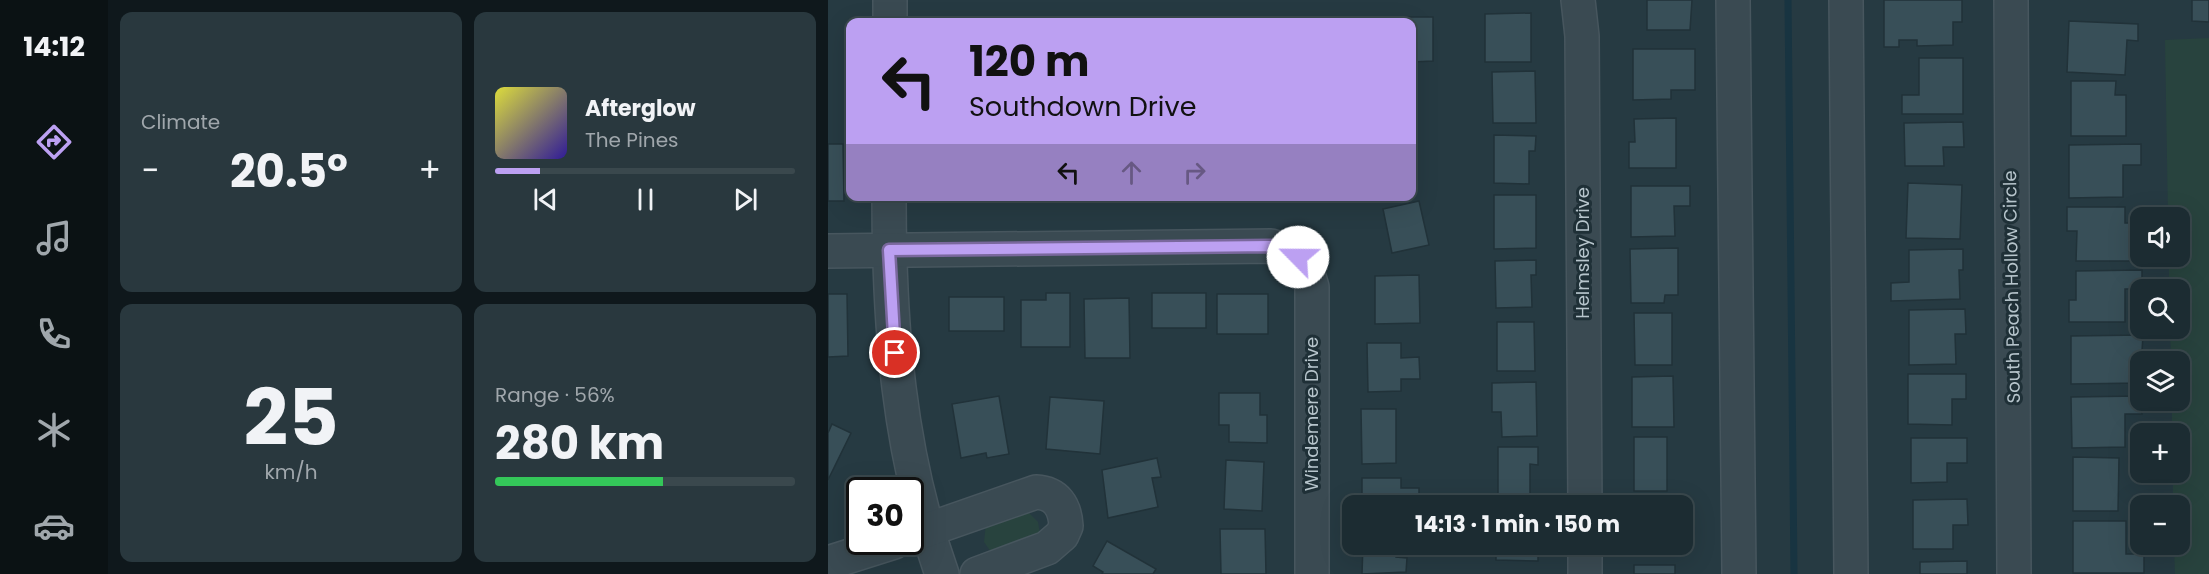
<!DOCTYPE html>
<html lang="en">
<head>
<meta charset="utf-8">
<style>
  body { margin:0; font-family:Poppins,sans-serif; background:#29383e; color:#f1f3f6; height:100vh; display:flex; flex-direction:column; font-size:22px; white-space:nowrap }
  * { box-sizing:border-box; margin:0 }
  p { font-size:20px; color:#a0a7ac }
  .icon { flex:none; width:33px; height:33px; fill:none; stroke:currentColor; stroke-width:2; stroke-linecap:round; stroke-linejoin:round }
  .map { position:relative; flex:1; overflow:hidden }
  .drawer { display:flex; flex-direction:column; gap:12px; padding:12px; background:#0f181c; width:720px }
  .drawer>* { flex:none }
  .guide { position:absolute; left:18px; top:18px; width:570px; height:183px; border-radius:12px; box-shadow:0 6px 24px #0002,0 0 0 2px #3a484d; background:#bca0f2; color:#111; overflow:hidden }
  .buttons { position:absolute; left:1302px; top:207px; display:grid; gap:12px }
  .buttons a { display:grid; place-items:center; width:60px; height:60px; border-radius:12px; background:#1c2c32; box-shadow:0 6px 24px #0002,0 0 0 2px #3a484d; font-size:30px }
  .speed { position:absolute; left:18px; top:477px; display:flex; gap:12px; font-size:30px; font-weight:700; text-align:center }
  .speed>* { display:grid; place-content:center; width:78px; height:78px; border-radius:50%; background:#1c2c32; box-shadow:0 6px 24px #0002,0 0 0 2px #3a484d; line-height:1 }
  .speed .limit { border:3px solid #111; border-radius:9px; background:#fff; color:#111 }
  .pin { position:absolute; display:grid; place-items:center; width:51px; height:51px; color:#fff; margin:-26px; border:3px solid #fff; border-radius:50%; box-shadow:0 2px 6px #0007 }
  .me { position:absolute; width:66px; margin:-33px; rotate:293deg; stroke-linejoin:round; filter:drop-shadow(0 0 4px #0008) }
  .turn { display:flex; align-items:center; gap:21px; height:126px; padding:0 24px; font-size:27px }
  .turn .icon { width:78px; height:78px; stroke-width:2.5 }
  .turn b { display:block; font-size:42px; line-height:51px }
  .lanes { display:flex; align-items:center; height:57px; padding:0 24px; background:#0003; justify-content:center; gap:30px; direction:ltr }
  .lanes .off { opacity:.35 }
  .big { font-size:45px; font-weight:700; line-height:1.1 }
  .drawer .card { flex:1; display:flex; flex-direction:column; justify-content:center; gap:9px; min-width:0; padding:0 21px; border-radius:12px; background:#29383e }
  .drawer .dial { align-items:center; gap:0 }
  .dial b { font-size:78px; line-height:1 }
  .song { display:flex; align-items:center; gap:18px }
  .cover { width:72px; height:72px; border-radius:9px; background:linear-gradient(135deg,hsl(60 70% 55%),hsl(250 70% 35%)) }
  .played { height:6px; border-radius:3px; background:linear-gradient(90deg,#bca0f2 15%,#3a484d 15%) }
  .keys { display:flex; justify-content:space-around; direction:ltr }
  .heat { display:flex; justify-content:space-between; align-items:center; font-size:33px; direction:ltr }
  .charge { height:9px; border-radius:4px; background:linear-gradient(90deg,#34c759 56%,#3a484d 0) }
  .drawer .tiles { flex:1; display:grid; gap:12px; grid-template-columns:repeat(2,1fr) }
  .trip { position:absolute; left:514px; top:495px; width:351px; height:60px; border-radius:12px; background:#1c2c32; box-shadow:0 6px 24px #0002,0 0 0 2px #3a484d; font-weight:700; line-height:60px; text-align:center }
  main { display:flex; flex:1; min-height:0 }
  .tabs { display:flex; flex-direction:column; width:108px; justify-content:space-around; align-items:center; background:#0b1214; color:#a0a7ac }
  .tabs .icon { width:42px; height:42px }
  .tabs .on { color:#bca0f2 }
  .tabs b { font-size:27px; color:#f1f3f6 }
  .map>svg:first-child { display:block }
</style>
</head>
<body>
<main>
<nav class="tabs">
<b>14:12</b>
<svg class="icon on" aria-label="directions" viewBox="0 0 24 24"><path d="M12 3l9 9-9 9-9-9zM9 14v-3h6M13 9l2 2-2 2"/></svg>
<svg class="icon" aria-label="music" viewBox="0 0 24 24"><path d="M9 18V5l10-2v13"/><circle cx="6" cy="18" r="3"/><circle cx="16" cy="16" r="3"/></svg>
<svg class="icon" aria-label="phone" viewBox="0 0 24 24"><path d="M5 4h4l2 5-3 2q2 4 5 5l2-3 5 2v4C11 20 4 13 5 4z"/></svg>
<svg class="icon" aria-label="climate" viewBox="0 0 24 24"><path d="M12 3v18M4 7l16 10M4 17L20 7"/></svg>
<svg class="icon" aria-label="car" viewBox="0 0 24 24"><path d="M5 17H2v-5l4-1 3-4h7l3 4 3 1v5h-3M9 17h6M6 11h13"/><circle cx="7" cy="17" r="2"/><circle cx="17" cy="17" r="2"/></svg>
</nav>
<section class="drawer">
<div class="tiles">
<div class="card"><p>Climate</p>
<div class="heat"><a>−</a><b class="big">20.5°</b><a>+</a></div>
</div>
<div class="card">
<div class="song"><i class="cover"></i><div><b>Afterglow</b><p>The Pines</p></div></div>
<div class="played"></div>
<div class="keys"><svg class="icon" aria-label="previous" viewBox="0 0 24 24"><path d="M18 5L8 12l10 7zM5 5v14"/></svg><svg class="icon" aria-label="pause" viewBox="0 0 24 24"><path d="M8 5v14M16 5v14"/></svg><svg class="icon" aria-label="next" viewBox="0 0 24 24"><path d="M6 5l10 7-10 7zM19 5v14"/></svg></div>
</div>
<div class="card dial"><b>25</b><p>km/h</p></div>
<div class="card"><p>Range · 56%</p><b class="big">280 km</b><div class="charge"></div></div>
</div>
</section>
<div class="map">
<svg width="1381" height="574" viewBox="0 0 1381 574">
  <rect width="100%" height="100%" fill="#263a42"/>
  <g fill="#28433e">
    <polygon points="1381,38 1381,574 1347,574 1346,545 1352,544 1352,506 1345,505 1345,473 1352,472 1352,434 1344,433 1344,401 1352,400 1352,362 1343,361 1342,329 1352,328 1352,290 1341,289 1341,257 1352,256 1352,218 1340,217 1337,40"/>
    <polygon points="197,509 210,522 213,540 167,558 156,542 158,523"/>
  </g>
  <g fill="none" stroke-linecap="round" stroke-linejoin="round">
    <polyline stroke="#183441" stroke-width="7" points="960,0 966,574"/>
  </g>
  <g fill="#384f58" stroke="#213239" stroke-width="1.5">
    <polygon points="819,0 864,0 862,30 819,30"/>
    <polygon points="1056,0 1134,0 1134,22 1125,22 1125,45 1089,46 1089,40 1071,40 1071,47 1056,47"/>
    <polygon points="1364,0 1381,0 1381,22 1364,21"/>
    <polygon points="703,13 703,62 657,62 657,14"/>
    <polygon points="577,17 605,17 605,61 584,62 584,22 578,22"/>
    <polygon points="1241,21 1310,24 1310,41 1299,40 1297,75 1239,72"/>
    <polygon points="805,49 867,49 867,90 843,90 843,99 805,100"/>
    <polygon points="1091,58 1135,58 1135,114 1074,114 1074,95 1091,95"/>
    <polygon points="707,71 708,123 665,123 664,72"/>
    <polygon points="1243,81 1288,81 1287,95 1298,95 1298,136 1243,136"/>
    <polygon points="848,118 848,168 801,168 801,142 807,142 806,119"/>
    <polygon points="1135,122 1136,147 1115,147 1116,166 1077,166 1076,123"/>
    <polygon points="666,135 708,136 707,151 701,151 701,184 666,183"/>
    <polygon points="0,144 15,144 16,201 0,201"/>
    <polygon points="1313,144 1313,165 1295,165 1295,197 1241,198 1241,145"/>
    <polygon points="1080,183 1134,185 1132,239 1078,238"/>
    <polygon points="803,186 862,186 862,206 846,206 847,236 803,237"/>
    <polygon points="666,195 708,195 708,248 666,249"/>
    <polygon points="591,201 601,245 564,253 555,209"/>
    <polygon points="1239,207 1297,207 1297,223 1309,223 1310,261 1248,261 1249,231 1239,231"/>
    <polygon points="850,248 850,295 837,295 836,303 803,303 802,249"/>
    <polygon points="1135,249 1135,270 1131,270 1132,299 1063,301 1063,283 1081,282 1081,250"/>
    <polygon points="708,260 708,275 703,275 704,307 668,308 667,261"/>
    <polygon points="1314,270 1314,289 1297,289 1297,322 1241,322 1241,300 1248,300 1248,271"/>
    <polygon points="591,275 592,323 547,324 547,276"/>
    <polygon points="218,293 242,293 242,347 193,347 193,300 218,300"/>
    <rect x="324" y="293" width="54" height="35"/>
    <polygon points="0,294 19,294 20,356 0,357"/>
    <rect x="389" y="294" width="51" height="40"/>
    <rect x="121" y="297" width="55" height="34"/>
    <polygon points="301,298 302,358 257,358 256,299"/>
    <polygon points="1137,309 1138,334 1127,334 1128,364 1081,365 1081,310"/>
    <polygon points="806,313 844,313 844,365 807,365"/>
    <polygon points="669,322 706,322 707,371 669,371"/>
    <polygon points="1315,335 1312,383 1243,384 1243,336"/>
    <polygon points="539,343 573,343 573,358 591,357 592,379 573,379 573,391 540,392"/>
    <polygon points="1080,374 1138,374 1138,399 1124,399 1124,425 1080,424"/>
    <polygon points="845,376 846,427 804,427 804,377"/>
    <polygon points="708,382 709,436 674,437 673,412 664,412 664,383"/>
    <polygon points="391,393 432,393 432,415 439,415 439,443 401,442 401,425 391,425"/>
    <polygon points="171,396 181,454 159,458 158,453 133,458 124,404"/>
    <polygon points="1312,396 1314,414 1297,414 1297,447 1244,448 1243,397"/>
    <polygon points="222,397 276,401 272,454 218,449"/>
    <polygon points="533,409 568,409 568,463 534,464"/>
    <polygon points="4,424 23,433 0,480 0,433"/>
    <rect x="806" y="437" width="33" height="54"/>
    <polygon points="1083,438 1139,438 1139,463 1119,463 1119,482 1083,483"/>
    <polygon points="670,447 710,447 710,465 702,464 702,496 670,496"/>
    <polygon points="1245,457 1291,458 1290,511 1245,511"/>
    <polygon points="329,458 333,477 324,478 330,507 280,518 274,470"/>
    <polygon points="398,460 436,462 434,511 396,509"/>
    <polygon points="534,478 573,478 573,488 591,488 591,506 534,506"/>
    <polygon points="1139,499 1140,525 1125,525 1125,549 1085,549 1085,500"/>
    <polygon points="845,502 846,506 811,506 811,503"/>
    <polygon points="1245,521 1298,521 1298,554 1316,554 1316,573 1245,573"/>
    <polygon points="392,529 437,529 438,574 393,574"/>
    <polygon points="279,541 328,569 325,574 274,574 275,572 265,566"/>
    <polygon points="535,544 569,544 568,557 579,558 578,572 534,574"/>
    <polygon points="668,544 710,544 710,561 668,560"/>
    <polygon points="812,544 846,544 846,550 812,551"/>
    <polygon points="1139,561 1139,574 1092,574 1092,562"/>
    <rect x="806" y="565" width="41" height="9"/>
  </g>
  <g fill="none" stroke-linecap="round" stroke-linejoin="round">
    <g stroke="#47565e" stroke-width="36">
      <g id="minor">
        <polyline points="750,0 754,36 757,506"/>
        <polyline points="905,0 911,574"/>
        <polyline points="1018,0 1023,574"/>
        <polyline points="1183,0 1186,574"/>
        <polyline points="62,22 62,0"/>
        <path d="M61,196C61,325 70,452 114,574"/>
        <path d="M0,251L443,246C467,252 478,263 484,287V574"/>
        <path d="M82,536L208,492C228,493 237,506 238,526L234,535L219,548L149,574"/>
        <polyline points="757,544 757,574"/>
        <polyline points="0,563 66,542"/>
      </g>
    </g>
    <use href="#minor" stroke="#3a4a52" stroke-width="33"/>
  </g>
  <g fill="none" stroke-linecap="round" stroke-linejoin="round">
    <g stroke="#7a689d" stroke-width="15">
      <polyline id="route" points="67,353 61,250 443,246 459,250 470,257"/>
    </g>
    <use href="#route" stroke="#bca0f2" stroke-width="10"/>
  </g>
  <g text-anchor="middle" stroke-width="6" stroke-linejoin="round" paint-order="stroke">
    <g font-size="18" fill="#b7c5cc" stroke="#1f3037">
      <text transform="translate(755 253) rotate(-90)" y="6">Helmsley Drive</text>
      <text transform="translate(1184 287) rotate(-91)" y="6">South Peach Hollow Circle</text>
      <text transform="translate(484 414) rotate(-90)" y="6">Windemere Drive</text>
    </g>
  </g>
</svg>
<div class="buttons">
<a><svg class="icon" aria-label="sound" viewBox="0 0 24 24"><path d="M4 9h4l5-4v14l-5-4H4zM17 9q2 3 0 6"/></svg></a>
<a><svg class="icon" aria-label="search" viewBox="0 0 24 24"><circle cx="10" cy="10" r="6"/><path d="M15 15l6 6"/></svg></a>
<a><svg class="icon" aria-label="layers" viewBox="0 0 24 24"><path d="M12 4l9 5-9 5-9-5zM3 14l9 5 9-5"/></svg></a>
<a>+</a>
<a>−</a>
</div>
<div class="speed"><div class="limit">30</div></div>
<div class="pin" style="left:67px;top:353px;background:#d93025"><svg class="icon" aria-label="arrive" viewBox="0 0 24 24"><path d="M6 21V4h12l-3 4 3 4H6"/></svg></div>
<svg class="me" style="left:470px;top:257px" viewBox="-20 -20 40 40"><circle r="19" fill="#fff"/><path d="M0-13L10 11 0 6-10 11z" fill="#bca0f2"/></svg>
<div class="trip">14:13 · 1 min · 150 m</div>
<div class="guide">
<div class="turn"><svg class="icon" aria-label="left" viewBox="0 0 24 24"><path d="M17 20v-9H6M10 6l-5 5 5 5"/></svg><div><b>120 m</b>Southdown Drive</div></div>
<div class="lanes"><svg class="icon" aria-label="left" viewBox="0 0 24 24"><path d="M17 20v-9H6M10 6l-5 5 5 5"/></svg><svg class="icon off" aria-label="ahead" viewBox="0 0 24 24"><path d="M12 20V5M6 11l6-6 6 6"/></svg><svg class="icon off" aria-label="right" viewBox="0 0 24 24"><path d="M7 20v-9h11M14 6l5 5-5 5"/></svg></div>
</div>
</div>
</main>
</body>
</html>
